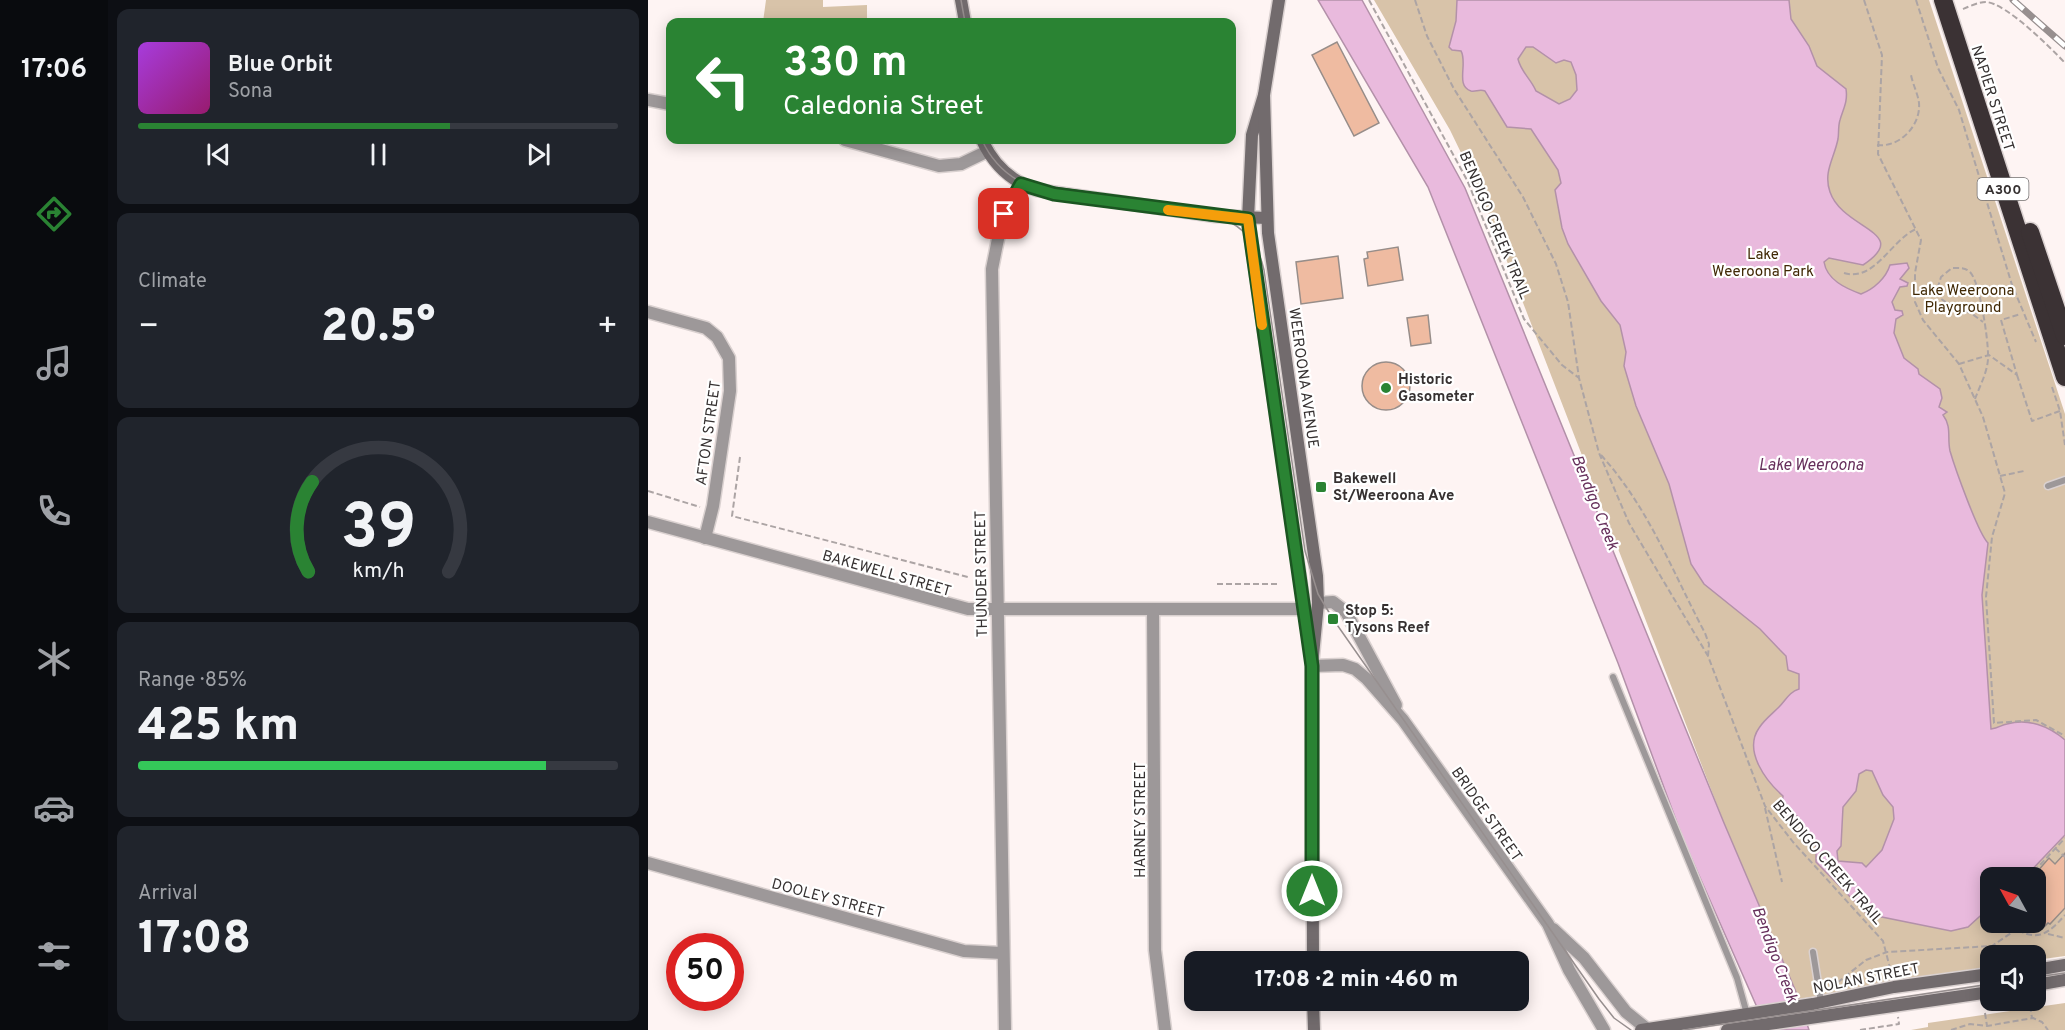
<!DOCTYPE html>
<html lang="en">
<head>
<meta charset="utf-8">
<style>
  body { margin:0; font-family:Overpass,sans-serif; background:#20242c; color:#f1f3f6; height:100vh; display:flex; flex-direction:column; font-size:22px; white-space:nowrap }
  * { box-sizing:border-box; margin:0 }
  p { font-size:20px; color:#9ea1a6 }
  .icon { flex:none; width:33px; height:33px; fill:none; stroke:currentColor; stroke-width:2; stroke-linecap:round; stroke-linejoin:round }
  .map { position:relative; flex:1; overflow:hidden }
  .sheet { display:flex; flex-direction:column; gap:9px; padding:9px; background:#0d0f14; width:540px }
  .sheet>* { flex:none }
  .guide { position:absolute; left:18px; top:18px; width:570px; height:126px; border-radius:12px; box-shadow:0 3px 15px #0003; background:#2a8333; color:#fff; overflow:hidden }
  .needle { width:39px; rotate:310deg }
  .fabs { position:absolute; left:1332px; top:867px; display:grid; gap:12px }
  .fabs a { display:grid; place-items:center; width:66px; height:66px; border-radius:12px; background:#171b24; box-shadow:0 3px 15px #0003; font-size:30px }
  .speed { position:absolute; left:18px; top:933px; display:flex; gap:12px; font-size:30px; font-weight:700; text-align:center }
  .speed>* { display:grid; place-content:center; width:78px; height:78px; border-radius:50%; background:#171b24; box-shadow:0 3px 15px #0003; line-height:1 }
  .speed .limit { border:9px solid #d22; background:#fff; color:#111 }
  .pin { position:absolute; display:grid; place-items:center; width:51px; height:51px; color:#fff; margin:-26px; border-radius:12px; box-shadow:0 3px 9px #0006 }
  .me { position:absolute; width:66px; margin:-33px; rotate:0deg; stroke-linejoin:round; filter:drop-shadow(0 0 4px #0008) }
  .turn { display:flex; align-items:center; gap:21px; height:126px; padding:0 18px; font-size:27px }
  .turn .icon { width:78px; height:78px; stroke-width:2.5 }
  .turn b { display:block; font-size:42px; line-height:51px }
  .big { font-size:45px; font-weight:800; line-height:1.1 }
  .sheet .widget { flex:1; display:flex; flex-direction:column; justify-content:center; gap:9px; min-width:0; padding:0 21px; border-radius:12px; background:#20242c }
  .sheet .dial { align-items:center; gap:0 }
  .dial svg { height:156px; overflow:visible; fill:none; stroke:#363941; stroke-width:7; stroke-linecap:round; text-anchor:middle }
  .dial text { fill:#f1f3f6; stroke:none }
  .song { display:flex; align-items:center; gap:18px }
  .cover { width:72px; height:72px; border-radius:9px; background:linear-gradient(135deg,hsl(280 70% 55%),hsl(320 70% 35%)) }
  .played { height:6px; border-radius:3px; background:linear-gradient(90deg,#2a8333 65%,#363941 65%) }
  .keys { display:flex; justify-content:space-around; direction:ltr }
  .heat { display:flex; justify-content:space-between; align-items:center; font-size:33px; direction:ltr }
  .charge { height:9px; border-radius:4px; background:linear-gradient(90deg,#34c759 85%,#363941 0) }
  .trip { position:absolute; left:536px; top:951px; width:345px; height:60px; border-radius:12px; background:#171b24; box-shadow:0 3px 15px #0003; font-weight:800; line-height:60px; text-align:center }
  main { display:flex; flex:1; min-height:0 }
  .tab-bar { display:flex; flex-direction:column; width:108px; justify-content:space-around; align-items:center; background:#090b0e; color:#9ea1a6 }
  .tab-bar .icon { width:42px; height:42px }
  .tab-bar .current { color:#2a8333 }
  .tab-bar b { font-size:27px; color:#f1f3f6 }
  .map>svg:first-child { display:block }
</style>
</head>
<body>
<main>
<nav class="tab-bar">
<b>17:06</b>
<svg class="icon current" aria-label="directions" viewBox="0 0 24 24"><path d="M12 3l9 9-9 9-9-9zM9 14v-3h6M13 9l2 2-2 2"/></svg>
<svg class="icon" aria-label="music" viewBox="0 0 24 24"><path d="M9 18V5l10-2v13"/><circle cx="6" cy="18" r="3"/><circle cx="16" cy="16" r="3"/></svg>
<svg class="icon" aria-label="phone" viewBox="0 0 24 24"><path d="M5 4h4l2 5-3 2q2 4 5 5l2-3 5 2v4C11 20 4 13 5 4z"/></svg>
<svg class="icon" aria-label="climate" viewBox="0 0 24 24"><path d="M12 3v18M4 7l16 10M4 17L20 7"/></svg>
<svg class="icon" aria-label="car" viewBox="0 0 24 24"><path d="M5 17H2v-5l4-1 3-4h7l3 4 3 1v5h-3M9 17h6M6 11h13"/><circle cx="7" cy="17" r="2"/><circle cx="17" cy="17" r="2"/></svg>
<svg class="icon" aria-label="filters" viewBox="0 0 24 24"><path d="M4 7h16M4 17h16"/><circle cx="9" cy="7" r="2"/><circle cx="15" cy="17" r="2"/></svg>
</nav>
<section class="sheet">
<div class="widget">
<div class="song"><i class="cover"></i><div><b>Blue Orbit</b><p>Sona</p></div></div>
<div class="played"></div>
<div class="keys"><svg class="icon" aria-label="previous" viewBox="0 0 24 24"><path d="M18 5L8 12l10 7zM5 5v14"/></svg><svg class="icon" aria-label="pause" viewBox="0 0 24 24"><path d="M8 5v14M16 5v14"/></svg><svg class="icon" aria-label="next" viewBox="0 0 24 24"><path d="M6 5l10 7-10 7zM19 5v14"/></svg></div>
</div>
<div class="widget"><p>Climate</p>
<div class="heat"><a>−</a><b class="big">20.5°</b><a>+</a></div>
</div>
<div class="widget dial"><svg viewBox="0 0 100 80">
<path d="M14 69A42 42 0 1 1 86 69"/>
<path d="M14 69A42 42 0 0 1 16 23" stroke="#2a8333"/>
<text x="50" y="56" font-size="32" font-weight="700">39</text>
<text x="50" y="72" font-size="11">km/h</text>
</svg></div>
<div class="widget"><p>Range · 85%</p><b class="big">425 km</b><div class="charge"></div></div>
<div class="widget"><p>Arrival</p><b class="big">17:08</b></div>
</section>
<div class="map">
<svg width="1417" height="1030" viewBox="0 0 1417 1030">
  <rect width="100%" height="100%" fill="#fef4f3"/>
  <g fill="#d8c3a9" fill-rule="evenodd">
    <polygon points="118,0 175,0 175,7 219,5 219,22 115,22"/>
    <path d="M726,0H1281L1417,414V956L1388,960V956H1342V967L1151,999L1083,841L833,194L802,130ZM1342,878H1388V922H1342Z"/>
    <polygon points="1417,1003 1417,1030 1263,1030 1280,1027 1280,1023"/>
  </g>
  <g fill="#e9badd" stroke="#b391a9" stroke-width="1.5" fill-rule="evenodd">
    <polygon points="670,0 714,0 817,188 1076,823 1151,999 1161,1030 1115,1030 1108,1005 1035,839 970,663 780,187"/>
    <path d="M809,0H1141L1143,19L1161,46L1169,66L1198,89C1200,102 1195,109 1192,120C1190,126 1191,133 1190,139C1186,159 1175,172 1182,192C1195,230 1265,232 1215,265L1181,258L1176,262C1179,280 1197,288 1213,294C1226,289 1238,278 1242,265L1259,263L1261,268L1252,279L1260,283L1259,286L1252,287L1244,302L1247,310L1254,311L1255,315L1248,319L1246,333L1256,358L1270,369L1271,374L1292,389L1294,398L1291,407L1299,412L1295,415C1304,427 1299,437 1302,451C1307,468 1330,533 1340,543L1334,595L1343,729C1351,728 1353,725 1359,724C1380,718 1401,726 1417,740V835L1377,877L1342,878V907L1320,927L1303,931L1219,914L1168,862V846C1160,836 1156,823 1149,816L1144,819L1133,812L1135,796C1118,781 1095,751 1111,728C1116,720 1124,714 1131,707C1138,700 1141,692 1151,689V674L1140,670L1138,656L1132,650L1112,629L1056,584L1043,564L1021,484L988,406L976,366L978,352L972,325L953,301L920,244L914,228L907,190L913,183L910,170L883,129L859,127L837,91C831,89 828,92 823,91C807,86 820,63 813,51L804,50L801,47L808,21ZM878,47H885L908,63L916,60L923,62L928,75L929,90L922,99L911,104L888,91C883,79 873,72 870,59ZM1218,770L1224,771L1235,795L1245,807L1246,819L1234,850L1218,867L1214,863L1190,861L1189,851L1193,846L1195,807L1208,791L1211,774Z"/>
  </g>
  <g fill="#efbba1" stroke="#978d89" stroke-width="1.5">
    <polygon points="689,42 731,123 706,136 664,55"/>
    <polygon points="750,247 755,280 720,286 716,259 720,258 719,252"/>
    <polygon points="690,256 695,298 653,304 648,262"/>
    <polygon points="780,315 783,343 763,346 759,318"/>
    <circle cx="738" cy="386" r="24"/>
    <polygon points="1417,853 1417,908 1402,924 1400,923 1394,929 1388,924 1388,873 1401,858 1407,864"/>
  </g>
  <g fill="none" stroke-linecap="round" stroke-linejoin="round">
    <g stroke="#dad1d0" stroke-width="9">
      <g id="lane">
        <polyline points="1400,486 1417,480"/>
        <polyline points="965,677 1089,978 1099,1014"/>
        <polyline points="1165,952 1173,1002"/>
      </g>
    </g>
    <g stroke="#dad1d0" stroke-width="15">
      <g id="street">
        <polyline points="0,100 22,104"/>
        <polyline points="197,140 291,166 313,164 340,151"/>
        <polyline points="0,312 58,328 69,337 81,358 82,391 65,506 57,538"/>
        <polyline points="0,522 320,609 656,609"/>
        <polyline points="670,603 685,602 698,612 748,705"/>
        <polyline points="505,610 507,950 517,1030"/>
        <polyline points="664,666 695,665 707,669 719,679 755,720 900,924 921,970 956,1030"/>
        <polyline points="0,863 316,951 354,953"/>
        <polyline points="905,929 936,958 978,1012 999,1029"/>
        <polyline points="357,1030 344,269 353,224 373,184"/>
      </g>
    </g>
    <g stroke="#dad1d0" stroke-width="15">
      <g id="secondary">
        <polyline points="313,0 317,22"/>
        <polyline points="631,0 616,95 604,135 600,219 662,647"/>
        <polyline points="616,95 620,233 669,576 670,603 664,666 665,962"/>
        <path d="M334,140C345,164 364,182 389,190L567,216L619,218"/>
        <polyline points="1388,970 1417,965"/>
        <polyline points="1388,985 1417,980"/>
        <polyline points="665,1000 666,1030"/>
        <polyline points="993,1030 1165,1004 1246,987 1342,974"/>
        <polyline points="1079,1030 1342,992"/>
      </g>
    </g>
    <g stroke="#dad1d0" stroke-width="21">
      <g id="highway">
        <polyline points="1295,0 1417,377"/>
        <polyline points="1382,232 1417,336"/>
      </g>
    </g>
    <g stroke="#aca4a4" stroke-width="2" stroke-dasharray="6 3" stroke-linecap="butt">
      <polyline points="721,0 819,180 876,319 914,365 931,378"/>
      <polyline points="767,0 779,36 806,89 875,197 908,264 920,302 931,378 951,453 981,523 1060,656 1117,806 1145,842 1235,941 1244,976"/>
      <polyline points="1216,0 1234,55 1230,154 1273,240 1267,273 1267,302 1275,320 1311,364 1335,417 1357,493 1344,537 1338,597 1346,723 1388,720 1417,736"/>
      <polyline points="1268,0 1290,68 1311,110 1364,285 1388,342"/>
      <path d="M1315,9C1322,6 1331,2 1338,2C1358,3 1403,48 1417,63"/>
      <path d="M1229,145C1251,148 1273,126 1271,103C1270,94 1265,85 1263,75"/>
      <path d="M1196,273C1227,282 1243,240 1268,229"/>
      <polyline points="1311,364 1341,355 1369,375 1353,320 1373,314"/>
      <polyline points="1369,375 1384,421 1412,411"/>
      <polyline points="1404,387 1412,411 1417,445"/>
      <path d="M1327,399C1332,385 1341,370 1340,354C1340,339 1332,282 1322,272C1317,267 1311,268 1304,268L1293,277L1289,290L1292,298L1306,308L1323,313L1335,322"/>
      <path d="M953,455C1001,508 1024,571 1057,633L1061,644L1060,656"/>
      <polyline points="92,457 84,516 320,577"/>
      <polyline points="1352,476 1376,471"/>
      <polyline points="0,491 52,507"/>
      <polyline points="569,584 632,584"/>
      <polyline points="1117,808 1134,882"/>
      <polyline points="1407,848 1417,857"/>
      <polyline points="1380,878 1417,838"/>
      <path d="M1370,930C1391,942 1402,932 1417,915"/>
      <polyline points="1400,934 1417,938"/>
      <polyline points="1181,985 1189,983 1218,960 1239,952 1344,946 1369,929 1368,922"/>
      <polyline points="1382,1006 1384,1018"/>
      <polyline points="1337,1013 1339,1026"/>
      <polyline points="1212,1030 1251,1024 1250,1017"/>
      <polyline points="1303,1030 1322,1024 1339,1026 1385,1018 1394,1022 1400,1030"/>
    </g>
    <use href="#lane" stroke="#9d9899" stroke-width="6"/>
    <use href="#street" stroke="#9d9899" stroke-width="12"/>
    <use href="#secondary" stroke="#726b6d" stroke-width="12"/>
    <use href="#highway" stroke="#3b3234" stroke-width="18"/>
    <g stroke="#978f8f" stroke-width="1.5">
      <polyline points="313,0 317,22"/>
      <path d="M334,140C348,171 373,187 406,194L567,216C594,224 610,243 616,270L657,551L670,594L685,619L951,999L966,1018L983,1030"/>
      <polyline points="1388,977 1417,973"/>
      <polyline points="1036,1030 1342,984"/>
    </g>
    <g stroke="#978f8f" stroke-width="7">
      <polyline id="rail" points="1365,0 1417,46"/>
    </g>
    <use href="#rail" stroke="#fff" stroke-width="4.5" stroke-dasharray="14" stroke-linecap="butt"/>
  </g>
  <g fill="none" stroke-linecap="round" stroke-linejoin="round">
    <g stroke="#1b5521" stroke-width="15">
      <polyline id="route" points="356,214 373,184 406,194 600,219 664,666 664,891"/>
    </g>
    <use href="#route" stroke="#2a8333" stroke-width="10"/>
    <polyline stroke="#f59e0b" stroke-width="10" points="520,210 600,219 614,325"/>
  </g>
  <g fill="#2a8333" stroke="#fff" stroke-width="2">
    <circle cx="738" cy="388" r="6"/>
    <rect x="667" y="481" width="12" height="12" rx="3"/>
    <rect x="679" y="613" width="12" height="12" rx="3"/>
  </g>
  <g text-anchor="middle" stroke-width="4.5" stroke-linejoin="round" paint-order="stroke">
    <rect fill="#fff" stroke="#726f6f" stroke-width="1.5" x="1329.5" y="178" width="51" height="22" rx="4.5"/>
    <g font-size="14" font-weight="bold" fill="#363131">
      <text x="1355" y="194">A300</text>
    </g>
    <g font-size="15" fill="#363131" stroke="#fff">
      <text transform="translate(1345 98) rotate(72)" y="5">NAPIER STREET</text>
      <text transform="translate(847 225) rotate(67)" y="5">BENDIGO CREEK TRAIL</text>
      <text transform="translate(656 378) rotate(82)" y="5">WEEROONA AVENUE</text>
      <text transform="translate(60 433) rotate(-82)" y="5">AFTON STREET</text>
      <text transform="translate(239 573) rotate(16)" y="5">BAKEWELL STREET</text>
      <text transform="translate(333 574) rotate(-91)" y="5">THUNDER STREET</text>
      <text transform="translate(839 814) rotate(55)" y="5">BRIDGE STREET</text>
      <text transform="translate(492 820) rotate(-90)" y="5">HARNEY STREET</text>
      <text transform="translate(1180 862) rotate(49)" y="5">BENDIGO CREEK TRAIL</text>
      <text transform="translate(180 898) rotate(15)" y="5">DOOLEY STREET</text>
      <text transform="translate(1218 978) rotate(-11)" y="5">NOLAN STREET</text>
    </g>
    <g font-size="15" fill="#402804" stroke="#fff">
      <text x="1115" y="259">Lake<tspan x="1115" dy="17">Weeroona Park</tspan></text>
      <text x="1315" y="295">Lake Weeroona<tspan x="1315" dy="17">Playground</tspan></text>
    </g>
    <g font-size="15" font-weight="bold" fill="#363131" stroke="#fff" text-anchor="start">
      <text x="750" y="384">Historic<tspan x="750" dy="17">Gasometer</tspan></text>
      <text x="685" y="483">Bakewell<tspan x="685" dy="17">St/Weeroona Ave</tspan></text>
      <text x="697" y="615">Stop 5:<tspan x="697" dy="17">Tysons Reef</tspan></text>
    </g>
    <g font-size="16" font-style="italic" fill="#662f5b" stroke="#fff">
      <text x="1163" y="470">Lake Weeroona</text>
      <text transform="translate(948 502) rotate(68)" y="6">Bendigo Creek</text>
      <text transform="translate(1128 954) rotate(69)" y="6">Bendigo Creek</text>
    </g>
  </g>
</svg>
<div class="fabs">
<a><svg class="needle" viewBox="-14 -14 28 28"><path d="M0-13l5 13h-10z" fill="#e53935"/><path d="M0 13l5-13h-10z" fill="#9ea1a6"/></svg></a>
<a><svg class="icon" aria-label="sound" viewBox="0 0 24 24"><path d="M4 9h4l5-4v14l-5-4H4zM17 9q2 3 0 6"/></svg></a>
</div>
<div class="speed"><div class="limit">50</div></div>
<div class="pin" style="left:356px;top:214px;background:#d93025"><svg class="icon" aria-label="arrive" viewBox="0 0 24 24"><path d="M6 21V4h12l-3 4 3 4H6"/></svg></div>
<svg class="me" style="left:664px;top:891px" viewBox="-20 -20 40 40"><circle r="17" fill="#2a8333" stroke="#fff" stroke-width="3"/><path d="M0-11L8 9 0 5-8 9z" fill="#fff"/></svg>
<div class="trip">17:08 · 2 min · 460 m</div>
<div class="guide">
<div class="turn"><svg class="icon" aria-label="left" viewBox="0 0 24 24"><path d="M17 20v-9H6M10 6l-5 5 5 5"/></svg><div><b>330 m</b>Caledonia Street</div></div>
</div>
</div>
</main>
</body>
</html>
